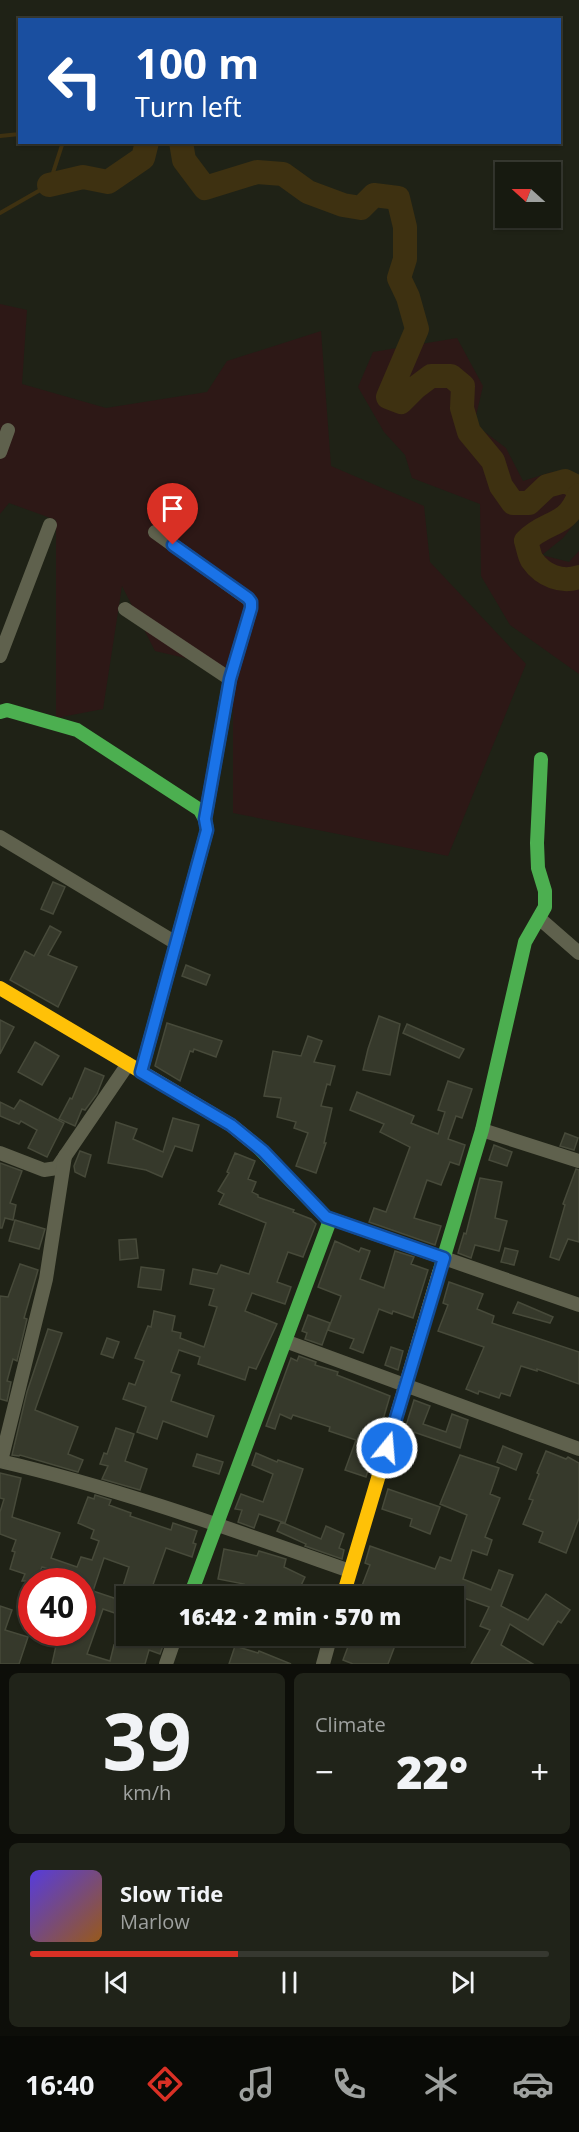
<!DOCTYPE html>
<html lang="en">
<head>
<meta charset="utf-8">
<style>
  body { margin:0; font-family:"Open Sans",sans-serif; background:#202319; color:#f1f3f6; height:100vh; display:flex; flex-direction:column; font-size:22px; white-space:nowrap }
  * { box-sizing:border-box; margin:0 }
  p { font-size:20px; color:#9ea19f }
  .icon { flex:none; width:33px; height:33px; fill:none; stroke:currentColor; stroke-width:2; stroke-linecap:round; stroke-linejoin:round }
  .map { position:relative; height:1664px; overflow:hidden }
  .sheet { display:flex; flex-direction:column; gap:9px; padding:9px; background:#0d0e09; flex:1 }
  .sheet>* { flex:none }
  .banner { position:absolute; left:18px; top:18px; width:543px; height:126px; border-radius:0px; box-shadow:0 2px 4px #0004,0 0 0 2px #363830; background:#1a4fa0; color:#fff; overflow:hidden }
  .needle { width:39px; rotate:291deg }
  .tools { position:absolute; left:495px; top:162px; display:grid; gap:12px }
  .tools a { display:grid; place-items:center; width:66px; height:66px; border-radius:0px; background:#171a10; box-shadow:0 2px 4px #0004,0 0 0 2px #363830; font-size:30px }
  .speed { position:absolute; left:18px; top:1568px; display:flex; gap:12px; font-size:30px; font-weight:700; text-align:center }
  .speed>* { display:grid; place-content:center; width:78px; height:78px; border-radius:50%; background:#171a10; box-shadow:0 2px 4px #0004,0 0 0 2px #363830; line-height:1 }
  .speed .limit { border:9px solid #d22; background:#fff; color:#111 }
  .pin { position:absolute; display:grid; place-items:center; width:51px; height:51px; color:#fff; margin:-62px -26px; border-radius:50% 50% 50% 0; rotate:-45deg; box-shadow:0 0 6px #0007 }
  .pin .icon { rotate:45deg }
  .me { position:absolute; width:66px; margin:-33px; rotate:17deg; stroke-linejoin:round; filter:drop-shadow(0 0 4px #0008) }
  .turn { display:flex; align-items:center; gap:21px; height:126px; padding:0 18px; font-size:27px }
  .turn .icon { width:78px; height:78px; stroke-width:2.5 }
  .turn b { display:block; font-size:42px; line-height:51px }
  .big { font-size:45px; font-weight:800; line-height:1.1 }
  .sheet .widget { flex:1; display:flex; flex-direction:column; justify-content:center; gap:9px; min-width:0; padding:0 21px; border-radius:9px; background:#202319 }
  .sheet .dial { align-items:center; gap:0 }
  .dial b { font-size:78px; line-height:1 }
  .song { display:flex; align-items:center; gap:18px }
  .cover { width:72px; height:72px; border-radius:9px; background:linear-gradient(135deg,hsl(250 70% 55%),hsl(30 70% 35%)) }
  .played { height:6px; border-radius:3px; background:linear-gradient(90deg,#d93025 40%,#363830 40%) }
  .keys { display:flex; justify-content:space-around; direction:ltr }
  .heat { display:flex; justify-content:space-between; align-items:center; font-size:33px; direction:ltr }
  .sheet .tiles { flex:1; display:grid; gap:9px; grid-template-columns:1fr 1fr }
  .widget:last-child { grid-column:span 2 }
  .trip { position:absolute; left:116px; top:1586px; width:348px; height:60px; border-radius:0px; background:#171a10; box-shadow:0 2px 4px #0004,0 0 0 2px #363830; font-weight:800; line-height:60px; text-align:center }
  .menu { display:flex; height:96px; justify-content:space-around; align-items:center; background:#090a06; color:#9ea19f }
  .menu .icon { width:42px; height:42px }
  .menu .active { color:#d93025 }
  .menu b { font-size:27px; color:#f1f3f6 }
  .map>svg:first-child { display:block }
</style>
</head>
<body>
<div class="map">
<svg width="579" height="1664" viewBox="0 0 579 1664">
  <rect width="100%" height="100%" fill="#1f2216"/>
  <g fill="#2d1816">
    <polygon points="0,304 27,310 22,384 106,408 207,392 227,361 321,331 331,466 424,506 430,562 526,664 448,856 233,813 233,669 155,651 122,586 103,709 56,718 56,520 9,503 0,514"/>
    <polygon points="457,338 483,386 474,424 506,448 523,481 552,472 579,477 579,518 563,538 542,555 569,562 579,551 579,674 510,625 481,576 480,504 412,478 405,455 384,432 358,387 373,352"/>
  </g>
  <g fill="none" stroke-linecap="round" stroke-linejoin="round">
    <g stroke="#3e3111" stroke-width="4">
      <polyline points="0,136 20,134"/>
      <polyline points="0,213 49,185 63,142"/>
    </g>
    <g stroke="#3e3111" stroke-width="24">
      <polyline points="181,142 184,160 205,188 257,172 283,174 308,192 343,205 361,208 374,195 398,198 405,227 405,259 399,278 408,297 417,329 388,397 401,402 415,388 431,376 451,376 463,386 462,408 469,432 493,461 501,486 513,503 529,503 547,486 565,481 579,488"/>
      <polyline points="49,185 83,177 108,182 143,158 147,142"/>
      <path d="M579,495C567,528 546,520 526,541C528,547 529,555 532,560C543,576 562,583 579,577"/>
    </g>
  </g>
  <g fill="#36392b" stroke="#474a3a" stroke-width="1.5">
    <polygon points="53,882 65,887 53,914 41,909"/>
    <polygon points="50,926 61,932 48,955 77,967 58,1007 10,980 25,951 34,956"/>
    <polygon points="186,965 210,975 206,985 182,976"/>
    <polygon points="379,1016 400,1024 390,1075 363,1070 368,1049"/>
    <polygon points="0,1020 14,1027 0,1054"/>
    <polygon points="167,1023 222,1041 216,1057 194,1049 193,1052 190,1051 180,1081 155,1066"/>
    <polygon points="407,1024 464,1049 459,1058 403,1033"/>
    <polygon points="308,1036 322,1041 314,1062 335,1066 330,1085 327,1084 321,1106 332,1108 324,1143 326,1143 316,1173 296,1166 308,1133 294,1128 296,1122 277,1117 281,1098 264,1096 273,1051 301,1056"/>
    <polygon points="35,1042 59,1056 42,1085 18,1072"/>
    <polygon points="85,1068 104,1076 97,1094 85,1110 82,1109 75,1126 59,1119 70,1098 72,1099"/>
    <polygon points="448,1081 472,1089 462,1118 456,1116 448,1139 465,1145 459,1165 450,1162 441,1185 427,1180 414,1218 441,1226 435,1245 369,1222 374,1208 386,1212 410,1147 380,1132 384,1124 350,1110 357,1092 414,1116 411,1123 438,1134 445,1112 438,1110"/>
    <polygon points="20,1100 64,1123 47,1157 28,1148 37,1130 21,1121 19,1124 0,1116 0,1102 14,1109"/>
    <polygon points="173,1118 199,1125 192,1151 175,1146 162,1177 146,1170 108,1163 116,1122 137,1129 133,1139 163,1152"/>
    <polygon points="565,1133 578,1138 574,1150 560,1146"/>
    <polygon points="494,1145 512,1152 507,1166 489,1160"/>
    <polygon points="80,1151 91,1155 85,1177 75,1172 74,1166"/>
    <polygon points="235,1153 255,1161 248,1179 256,1182 252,1192 258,1195 258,1197 294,1210 293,1212 311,1219 316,1224 303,1257 288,1252 277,1282 291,1287 285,1304 252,1293 245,1311 277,1324 256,1369 249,1367 245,1380 198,1364 200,1357 179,1350 171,1372 180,1375 171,1401 214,1416 207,1437 163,1421 157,1439 137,1432 146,1407 123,1399 129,1383 135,1385 144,1361 135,1358 148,1326 151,1327 154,1311 175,1316 172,1331 181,1333 180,1338 204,1347 217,1307 209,1305 214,1289 190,1284 193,1269 217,1274 221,1265 249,1274 266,1223 219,1204 224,1194 218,1191 229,1173 227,1172"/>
    <polygon points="0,1163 22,1171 10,1203 16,1205 13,1220 5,1218 2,1228 0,1228"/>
    <polygon points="576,1169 579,1170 579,1242 568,1239 559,1260 550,1257 565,1205 563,1204"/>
    <polygon points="480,1178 502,1182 495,1218 507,1221 499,1251 475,1245 471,1258 458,1253 464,1233 466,1234"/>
    <polygon points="15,1220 45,1229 39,1249 9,1241"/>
    <polygon points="136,1239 138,1258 120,1260 119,1240"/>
    <polygon points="335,1241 359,1252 361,1248 370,1251 360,1279 384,1288 395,1251 414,1257 411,1264 428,1270 413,1318 393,1311 392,1314 379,1309 363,1353 350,1348 354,1339 328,1330 341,1296 318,1287"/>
    <polygon points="505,1248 518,1251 514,1265 501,1262"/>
    <polygon points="20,1264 38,1270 24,1318 27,1319 17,1361 13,1359 7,1381 11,1382 7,1401 0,1399 0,1296 8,1297"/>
    <polygon points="141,1267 164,1270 161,1290 138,1287"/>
    <polygon points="449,1282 483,1294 477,1309 494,1316 492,1323 579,1352 579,1384 537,1369 537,1371 521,1366 510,1396 501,1393 499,1398 479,1391 478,1394 466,1389 484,1347 438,1331 448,1305 443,1303"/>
    <polygon points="518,1302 553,1317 550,1323 513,1313"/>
    <polygon points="308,1315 330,1323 322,1345 305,1339 307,1333 302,1331"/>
    <polygon points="48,1329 62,1333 35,1410 78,1427 68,1454 83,1460 78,1472 20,1455 19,1456 12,1455 27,1392"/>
    <polygon points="107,1338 119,1342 113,1358 101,1354"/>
    <polygon points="391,1347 403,1351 398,1370 385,1365"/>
    <polygon points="299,1356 316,1362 315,1365 338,1372 337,1375 390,1396 366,1477 345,1470 356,1440 329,1431 330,1427 293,1415 291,1419 280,1414 275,1429 266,1426 291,1358 297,1361"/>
    <polygon points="414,1400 430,1406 423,1424 446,1432 452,1414 468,1420 460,1448 405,1429"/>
    <polygon points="116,1428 134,1434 125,1461 147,1469 140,1490 102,1479 108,1466 100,1464 104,1453 107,1454"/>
    <polygon points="503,1446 522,1454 516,1470 497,1462"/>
    <polygon points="546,1451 566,1459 568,1457 579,1463 579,1518 566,1553 539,1542 543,1532 523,1524 533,1500 529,1499 539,1474 537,1473"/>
    <polygon points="256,1453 277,1462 278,1460 303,1469 285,1523 259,1514 254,1528 238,1522 242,1510 235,1509 241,1494 263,1502 273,1474 252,1465"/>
    <polygon points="197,1454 223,1462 219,1474 193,1466"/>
    <polygon points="460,1455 499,1468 490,1494 500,1498 485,1537 492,1540 487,1555 472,1550 463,1579 491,1590 499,1570 513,1575 501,1606 528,1620 546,1594 570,1610 561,1623 558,1621 543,1645 510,1624 501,1645 533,1664 471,1664 490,1630 480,1626 489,1607 464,1598 454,1623 453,1596 438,1596 412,1587 411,1592 408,1591 407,1596 358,1596 370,1565 365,1563 370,1546 435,1569 440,1557 451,1561 467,1515 440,1504"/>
    <polygon points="0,1473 21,1478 12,1517 60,1533 51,1558 77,1567 81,1557 92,1560 99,1541 91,1538 94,1530 78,1523 88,1497 94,1499 95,1495 111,1500 109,1505 131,1513 130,1516 171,1530 173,1523 197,1531 193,1543 196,1544 192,1557 166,1548 149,1596 120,1596 129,1567 104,1558 93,1591 126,1602 126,1617 103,1609 87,1654 110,1661 114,1645 117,1646 123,1630 126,1631 126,1635 157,1635 154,1640 164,1643 160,1654 149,1650 145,1664 52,1664 59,1632 82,1632 82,1587 85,1581 59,1581 62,1572 42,1567 36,1581 22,1581 25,1574 10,1569 15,1552 12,1551 16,1540 0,1534 0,1512 4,1499 0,1498"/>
    <polygon points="388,1489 440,1507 430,1534 410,1526 412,1519 382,1509"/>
    <polygon points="281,1522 321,1539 326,1526 344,1534 339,1548 344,1550 342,1559 305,1546 306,1544 277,1531"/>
    <polygon points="224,1549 257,1556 259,1551 286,1559 284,1567 305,1577 296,1596 242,1596 244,1584 218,1579"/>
    <polygon points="0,1606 12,1610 5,1630 28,1637 19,1664 0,1664"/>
    <polygon points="364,1635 399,1635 388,1664 353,1664 343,1660 352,1636 362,1640"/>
    <polygon points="235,1646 258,1653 259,1651 291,1664 229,1664"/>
  </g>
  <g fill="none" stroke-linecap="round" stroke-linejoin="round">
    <g stroke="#5f614d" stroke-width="14">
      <polyline points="0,452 8,430"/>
      <polyline points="155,532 247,598 251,602 251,608 230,679 205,819"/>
      <polyline points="125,609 230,679"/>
      <polyline points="0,656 50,525"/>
      <polyline points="0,837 176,943"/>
      <polyline points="540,919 579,953"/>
      <polyline points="482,1130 579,1161"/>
      <polyline points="0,1153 44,1170 57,1168 128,1064"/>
      <polyline points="326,1217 579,1305"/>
      <polyline points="285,1341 579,1449"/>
      <path d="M0,1461C118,1488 236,1531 350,1571"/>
      <polyline points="1,1461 46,1279 65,1156"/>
      <polyline points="166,1664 176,1635"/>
      <polyline points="323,1664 331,1635"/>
    </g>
    <g stroke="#4caf50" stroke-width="14">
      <polyline points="0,712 7,710 77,730 200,810 205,819 207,830 141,1072"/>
      <polyline points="439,1273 482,1130 525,942 545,907 545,891 538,868 537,843 541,759"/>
      <polyline points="190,1596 329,1223 326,1217 258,1147"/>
    </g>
    <g stroke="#ffc107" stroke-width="14">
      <polyline points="0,988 231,1125 258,1147"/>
      <polyline points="343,1596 439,1273"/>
    </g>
  </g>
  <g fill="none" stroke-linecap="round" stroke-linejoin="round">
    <g stroke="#114b97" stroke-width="15">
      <polyline id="route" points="173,545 248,598 251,602 251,608 230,679 205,819 207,830 141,1072 231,1125 263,1151 326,1217 444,1258 387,1448"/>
    </g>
    <use href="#route" stroke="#1a73e8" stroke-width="10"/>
  </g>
</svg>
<div class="tools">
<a><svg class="needle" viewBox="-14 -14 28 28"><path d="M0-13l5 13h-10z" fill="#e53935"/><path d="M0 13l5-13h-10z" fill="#9ea19f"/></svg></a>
</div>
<div class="speed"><div class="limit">40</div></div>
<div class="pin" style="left:173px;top:545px;background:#d93025"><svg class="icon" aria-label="arrive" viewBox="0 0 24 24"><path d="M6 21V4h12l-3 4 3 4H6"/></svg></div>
<svg class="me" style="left:387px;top:1448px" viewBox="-20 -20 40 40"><circle r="17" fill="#1a73e8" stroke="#fff" stroke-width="3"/><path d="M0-11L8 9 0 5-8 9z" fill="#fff"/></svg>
<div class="trip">16:42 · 2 min · 570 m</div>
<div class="banner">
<div class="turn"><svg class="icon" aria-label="left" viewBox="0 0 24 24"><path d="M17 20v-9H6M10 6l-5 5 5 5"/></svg><div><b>100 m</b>Turn left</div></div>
</div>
</div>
<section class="sheet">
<div class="tiles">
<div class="widget dial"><b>39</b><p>km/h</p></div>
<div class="widget"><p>Climate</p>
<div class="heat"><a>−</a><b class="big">22°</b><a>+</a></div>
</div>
<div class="widget">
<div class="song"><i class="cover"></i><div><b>Slow Tide</b><p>Marlow</p></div></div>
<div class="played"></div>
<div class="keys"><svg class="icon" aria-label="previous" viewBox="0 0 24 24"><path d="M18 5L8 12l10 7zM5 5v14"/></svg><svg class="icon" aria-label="pause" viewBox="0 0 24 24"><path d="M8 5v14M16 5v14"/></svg><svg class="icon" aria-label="next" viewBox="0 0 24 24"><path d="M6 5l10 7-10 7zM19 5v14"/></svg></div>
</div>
</div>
</section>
<nav class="menu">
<b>16:40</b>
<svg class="icon active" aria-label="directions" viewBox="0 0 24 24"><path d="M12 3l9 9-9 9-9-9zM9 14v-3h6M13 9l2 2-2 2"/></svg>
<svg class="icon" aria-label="music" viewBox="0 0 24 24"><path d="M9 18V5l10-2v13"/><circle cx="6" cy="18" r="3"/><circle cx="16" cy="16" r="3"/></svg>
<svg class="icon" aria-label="phone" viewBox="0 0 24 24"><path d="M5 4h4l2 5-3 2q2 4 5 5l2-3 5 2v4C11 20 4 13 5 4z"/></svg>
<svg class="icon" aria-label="climate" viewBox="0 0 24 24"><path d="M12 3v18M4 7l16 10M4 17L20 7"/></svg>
<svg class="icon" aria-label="car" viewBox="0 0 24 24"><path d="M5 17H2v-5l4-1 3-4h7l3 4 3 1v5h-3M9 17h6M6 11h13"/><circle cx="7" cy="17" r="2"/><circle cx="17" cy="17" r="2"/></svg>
</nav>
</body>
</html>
